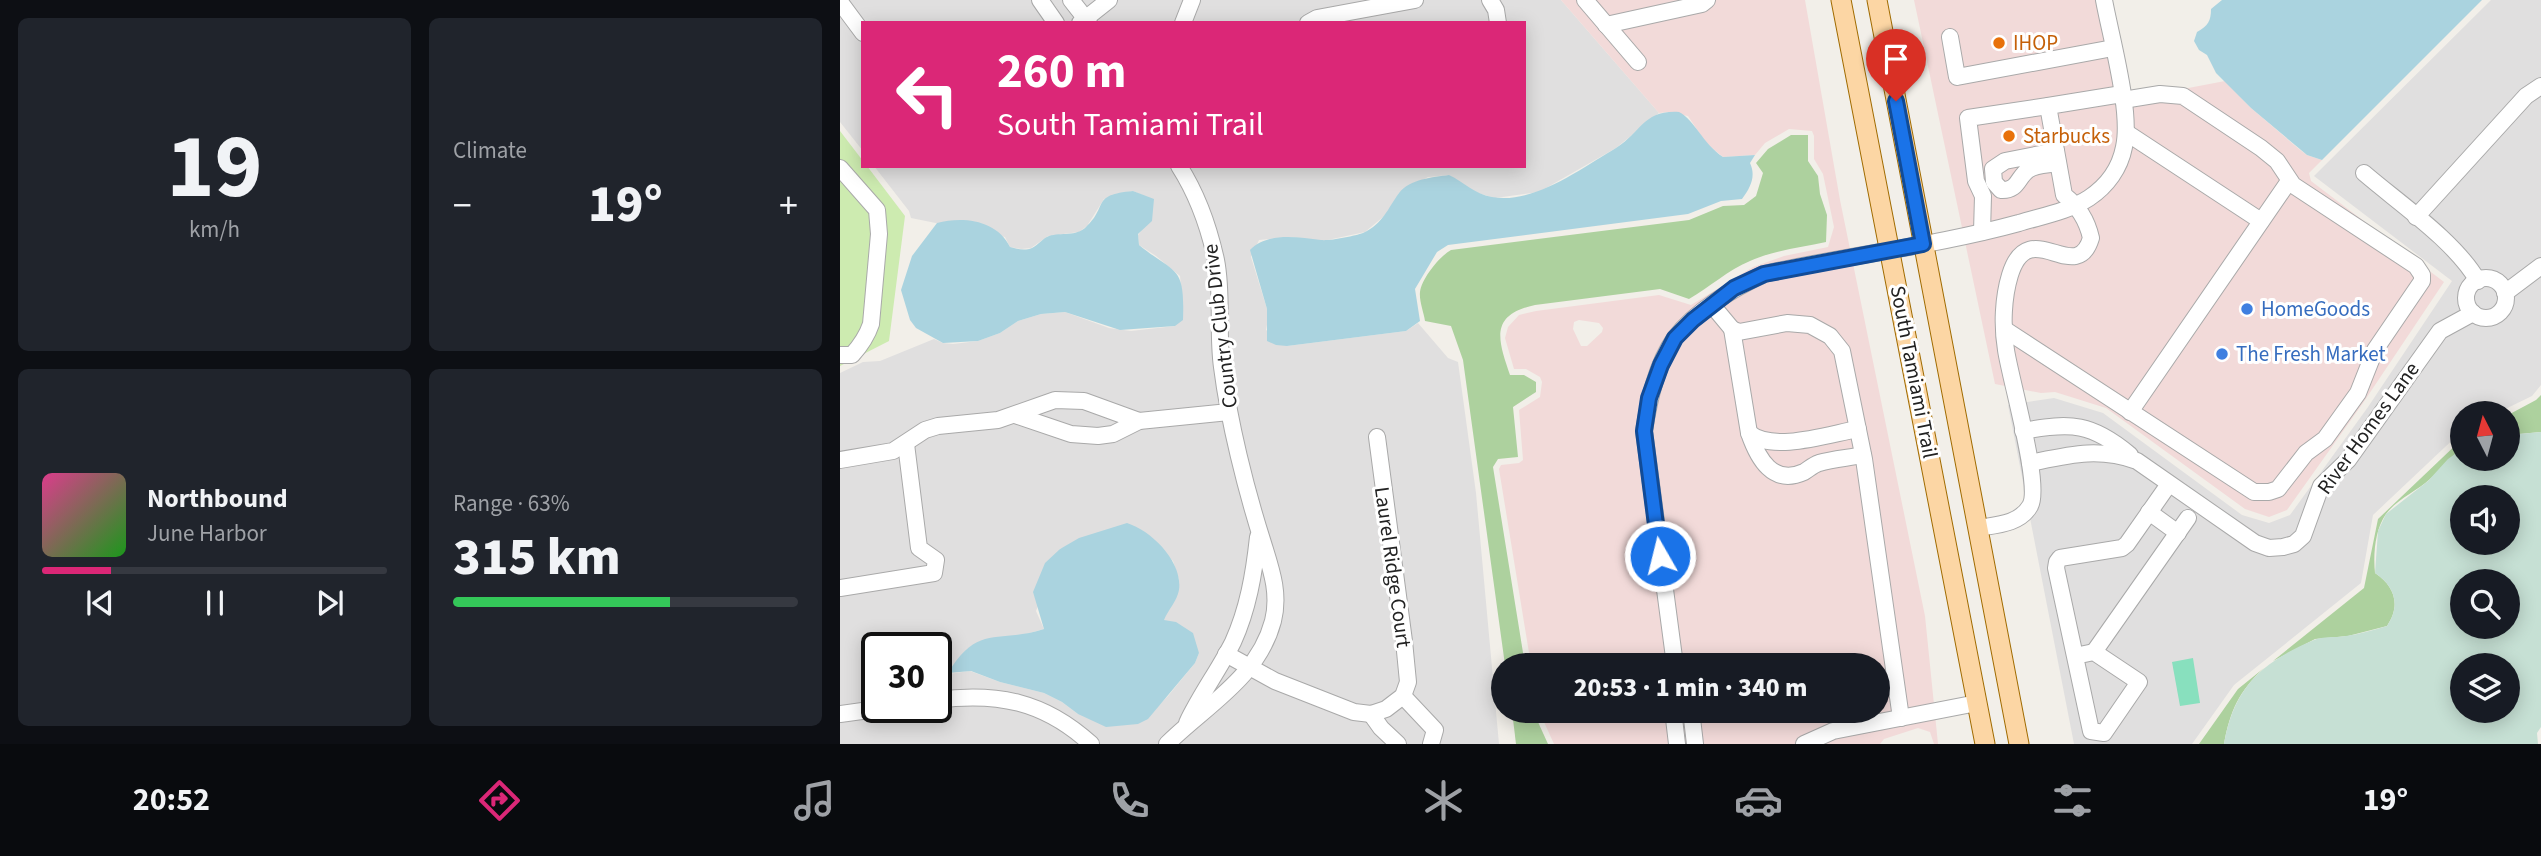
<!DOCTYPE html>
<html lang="en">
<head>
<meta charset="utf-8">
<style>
  body { margin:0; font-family:"Source Sans 3",sans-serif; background:#20242c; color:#f1f3f6; height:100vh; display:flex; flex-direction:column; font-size:26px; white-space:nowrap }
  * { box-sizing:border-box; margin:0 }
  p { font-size:23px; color:#9ea1a6 }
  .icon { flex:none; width:38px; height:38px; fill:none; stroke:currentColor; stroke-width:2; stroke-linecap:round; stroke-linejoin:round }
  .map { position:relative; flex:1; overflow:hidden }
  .details { display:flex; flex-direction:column; gap:18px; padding:18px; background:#0d0f14; width:840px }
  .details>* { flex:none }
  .hud { position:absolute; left:21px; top:21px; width:665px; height:147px; border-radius:0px; box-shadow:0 4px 18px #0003; background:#db2777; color:#fff; overflow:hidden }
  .needle { width:46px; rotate:354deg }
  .buttons { position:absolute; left:1610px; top:401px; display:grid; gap:14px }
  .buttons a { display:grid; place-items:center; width:70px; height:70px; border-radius:50%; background:#171b24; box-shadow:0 4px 18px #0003; font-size:35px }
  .speed { position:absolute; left:21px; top:632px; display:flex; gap:14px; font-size:35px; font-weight:700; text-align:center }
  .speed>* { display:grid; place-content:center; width:91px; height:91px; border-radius:50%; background:#171b24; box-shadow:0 4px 18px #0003; line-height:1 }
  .speed .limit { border:4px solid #111; border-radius:10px; background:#fff; color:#111 }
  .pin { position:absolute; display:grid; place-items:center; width:60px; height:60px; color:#fff; margin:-72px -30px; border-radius:50% 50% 50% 0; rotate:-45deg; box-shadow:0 0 7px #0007 }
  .pin .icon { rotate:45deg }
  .me { position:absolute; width:77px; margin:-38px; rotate:352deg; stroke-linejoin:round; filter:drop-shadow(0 0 5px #0008) }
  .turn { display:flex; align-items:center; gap:24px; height:147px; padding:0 21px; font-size:32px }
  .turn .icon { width:91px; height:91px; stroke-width:2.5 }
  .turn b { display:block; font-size:49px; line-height:60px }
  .big { font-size:52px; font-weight:800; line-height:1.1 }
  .details .card { flex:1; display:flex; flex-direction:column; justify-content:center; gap:10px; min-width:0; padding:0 24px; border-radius:10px; background:#20242c }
  .details .dial { align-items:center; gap:0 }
  .dial b { font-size:91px; line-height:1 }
  .song { display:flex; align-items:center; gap:21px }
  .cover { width:84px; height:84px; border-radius:10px; background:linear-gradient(135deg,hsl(330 70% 55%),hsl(120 70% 35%)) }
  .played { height:7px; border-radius:4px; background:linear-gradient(90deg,#db2777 20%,#363941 20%) }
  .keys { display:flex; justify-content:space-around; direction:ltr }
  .heat { display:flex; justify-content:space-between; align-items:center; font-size:38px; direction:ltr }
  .charge { height:10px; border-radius:5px; background:linear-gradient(90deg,#34c759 63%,#363941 0) }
  .details .tiles { flex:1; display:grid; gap:18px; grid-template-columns:repeat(2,1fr) }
  .trip { position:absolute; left:651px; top:653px; width:399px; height:70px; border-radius:35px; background:#171b24; box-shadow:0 4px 18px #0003; font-weight:800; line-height:70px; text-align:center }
  .tabs { display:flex; height:112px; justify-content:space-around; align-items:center; background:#090b0e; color:#9ea1a6 }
  .tabs .icon { width:49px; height:49px }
  .tabs .current { color:#db2777 }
  .tabs b { font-size:32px; color:#f1f3f6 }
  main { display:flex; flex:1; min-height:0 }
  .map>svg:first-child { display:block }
</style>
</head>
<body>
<main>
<section class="details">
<div class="tiles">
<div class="card dial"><b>19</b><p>km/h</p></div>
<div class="card"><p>Climate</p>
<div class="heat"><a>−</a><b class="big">19°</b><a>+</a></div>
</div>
<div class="card">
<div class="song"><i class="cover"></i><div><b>Northbound</b><p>June Harbor</p></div></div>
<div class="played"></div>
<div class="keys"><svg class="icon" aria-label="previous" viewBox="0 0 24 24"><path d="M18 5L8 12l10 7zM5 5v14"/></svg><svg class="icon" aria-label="pause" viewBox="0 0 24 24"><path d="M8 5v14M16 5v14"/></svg><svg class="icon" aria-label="next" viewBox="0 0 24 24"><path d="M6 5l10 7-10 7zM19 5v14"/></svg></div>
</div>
<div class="card"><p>Range · 63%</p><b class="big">315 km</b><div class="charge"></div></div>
</div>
</section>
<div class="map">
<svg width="1701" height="744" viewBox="0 0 1701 744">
  <rect width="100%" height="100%" fill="#f2efe9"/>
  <g fill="#e0dfdf" fill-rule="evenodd">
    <path d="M0,0H721L819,113L776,148L699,192L655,198L634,192L609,175L588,177L559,193L549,212L525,232L483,241L451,237L419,240L411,257L427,309L428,319L426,330L447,346L566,331L578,323L608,358L618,362L636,493L659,744H0V373L23,362L40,361L94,339L103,343L113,344L138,341L160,333L178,321L201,314L225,312L269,328L291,331L335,326L343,308L340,276L316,256L299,245L298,235L304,227L302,195L293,191L264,199L247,226L239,232L208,236L191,248L181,249L170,247L165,237L71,218L69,211L34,166H684V23H23V151L0,122ZM249,536L312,539L333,561L339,580V589L323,620L359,653L355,663L328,696L314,710L238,714L222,702L204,693L160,682L130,671L108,674L125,651L204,629L196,611L220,549ZM37,648H96V707H37Z"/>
    <polygon points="1651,0 1701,0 1701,385 1692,396 1657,413 1622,413 1622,431 1533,515 1521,583 1394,685 1352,744 1234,744 1168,405 1214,398 1263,413 1402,515 1429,523 1450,515 1528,407 1612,281 1474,176"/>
  </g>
  <g fill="#f2dad9" fill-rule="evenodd">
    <path d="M721,0H965L1000,200L1085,616L1098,744H1094L1090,732L1078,728L1044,739L1040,744H714L699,711L1038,710V665H691L659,469L661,465L679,463L683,460L679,410L700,397L702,382L700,377L686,369H674L665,338L668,327L679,315L696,311L819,295L851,305L913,267L944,256L988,247L994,227L983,174L974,159V136L972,131L949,129L925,143L915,155L883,157L866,143L848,116L828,112L819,113ZM739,320L759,323L763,328L762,332L747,346H741L733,329L734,322Z"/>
    <polygon points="1074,0 1272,0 1291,99 1385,81 1411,108 1459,149 1467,155 1482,160 1469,173 1471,181 1604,282 1523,403 1447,510 1429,517 1405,509 1266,408 1215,392 1201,393 1155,384"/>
  </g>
  <polygon fill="#cdebb0" points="0,131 23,161 23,166 27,166 65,216 49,341 0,366"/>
  <g fill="#add19e">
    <path d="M951,135H968V161L978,176L980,194L987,215L986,242C960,248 934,250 910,261C888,270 870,287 849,299L820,289L695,305C649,315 658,340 670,375H684L696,382V392L673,407L678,457L658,459L653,467L685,665H665L623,360L611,326L585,321C584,313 579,301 580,292C582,278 599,257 611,250L849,220L883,206L904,205L916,196L923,173L916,163L928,149Z"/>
    <polygon points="1701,395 1701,432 1668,435 1668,415 1696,400"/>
    <path d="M1622,439V449C1609,458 1601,469 1590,479C1577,491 1557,499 1546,514C1535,529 1533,555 1535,573C1555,586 1561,606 1547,626L1508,636L1475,639L1433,661L1524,588L1538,519Z"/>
    <path d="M1424,668C1399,691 1390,711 1384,744H1359L1398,689Z"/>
    <polygon points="672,711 693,711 708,744 676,744"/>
  </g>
  <path fill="#c6e0d4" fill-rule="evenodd" d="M1701,432V727L1697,733L1698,744H1384C1394,687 1422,662 1474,640C1483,636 1495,638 1506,636C1519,634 1534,630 1547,626C1561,606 1555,586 1535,573L1538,531L1546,514L1588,481L1608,459L1622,449V458H1668V435ZM1622,497H1668V542H1622ZM1622,581H1668V626H1622ZM1622,665H1668V710H1622Z"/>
  <polygon fill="#88e0be" points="1353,658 1360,703 1340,706 1332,662"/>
  <g fill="#aad3df">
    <path d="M1382,0H1642L1482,160L1467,155L1411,108L1376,73L1367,55L1359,50L1354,41L1357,32C1368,26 1371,21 1371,9Z"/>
    <path d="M839,112C854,119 863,144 883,157L915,155L910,163C916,176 911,187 902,199L881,201L848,214L608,245L597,252L575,289L580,321L566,331L447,346L436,345L427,341V309L410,250C427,232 457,237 481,240C490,241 515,236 523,233C543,224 548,208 559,193C570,179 593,177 609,175C624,182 634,194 652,197C693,205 742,168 776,148C802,132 803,110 839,112Z"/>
    <path d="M293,191L314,199L312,221L298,234L299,245C336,275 345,264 343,320L335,326L280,330L225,312L201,314L178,321L160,333L138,341L103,343L76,328L70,320L61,290L72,256L97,223C123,216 157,220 170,247C177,249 185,251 192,248C198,245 203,238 209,236C221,232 236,237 246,227C269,206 250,195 293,191Z"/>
    <path d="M287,523C312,531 343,562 339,590C337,601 328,610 324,620L336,622L353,633L359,653L355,663L308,719L298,724L266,727L238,714L222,702L204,693L160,682L131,671L108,673C138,623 158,644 204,629L193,592L205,563L220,549L239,538Z"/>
  </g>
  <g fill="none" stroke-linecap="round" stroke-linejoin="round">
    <g stroke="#a9a9a9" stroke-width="18">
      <g id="minor">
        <polyline points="200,0 216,23"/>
        <polyline points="231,0 249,23"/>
        <polyline points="650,0 656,10 658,23"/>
        <polyline points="745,0 798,62"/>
        <polyline points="0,2 23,33"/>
        <polyline points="240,23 269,0"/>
        <polyline points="343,23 352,0"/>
        <polyline points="468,23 477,18 575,0"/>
        <polyline points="766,25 862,4 867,0"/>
        <polyline points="1110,37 1117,77 1273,48"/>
        <polyline points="1287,133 1421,221"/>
        <path d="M1216,151L1165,161L1153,169L1154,182L1161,190C1178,191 1177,178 1188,170C1196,164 1208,165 1218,163"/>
        <path d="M0,168L37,210L39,234L31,324C27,336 21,345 12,355H0"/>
        <path d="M1524,173C1560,204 1615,241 1638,281"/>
        <polyline points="1576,217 1686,96 1701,86"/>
        <polyline points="1142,232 1143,196 1136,181 1128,118 1208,106"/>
        <circle cx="1646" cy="298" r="20"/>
        <polyline points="1665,293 1701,266"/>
        <polyline points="872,305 892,329 899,332 947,323 970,325 990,336 1002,351 1024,459 1061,718"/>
        <path d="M892,329L909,433C918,459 933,486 964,472C969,469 973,465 979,463C993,459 1008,458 1023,455"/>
        <polyline points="1164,329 1414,492 1429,492 1438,489 1466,453 1485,439 1518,393 1535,350 1582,281 1582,275 1576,266 1453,185 1437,161 1421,148 1343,96 1320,94 1283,100"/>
        <polyline points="1290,412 1449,181"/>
        <polyline points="175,415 231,434 258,436 273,434 299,421 389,412"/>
        <path d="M1183,431C1231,422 1252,423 1290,455"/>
        <path d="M909,433C933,453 989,434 1018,429"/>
        <polyline points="0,460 53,451 85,430 98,426 158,420 215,400 244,401 299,421"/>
        <path d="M1190,463C1229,455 1258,447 1297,461L1415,543L1429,548L1443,547L1454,544L1463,536L1481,486L1508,460L1600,331L1633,313"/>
        <polyline points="1309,512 1338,533"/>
        <path d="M1138,528C1156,525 1180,524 1190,506C1202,487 1170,378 1166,350C1162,326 1163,298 1170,275C1189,213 1236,288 1251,238C1247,220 1238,206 1224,195L1208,106L1282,94"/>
        <polyline points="0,588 94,573 96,560 79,548 66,444"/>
        <polyline points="1254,652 1348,518"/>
        <polyline points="386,654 435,681 514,712 531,714 546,709 563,696 568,682 564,641 537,437"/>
        <polyline points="1235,656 1254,652 1299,682 1264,733 1251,731 1216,568 1217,562 1220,558 1282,548 1287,544 1329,484"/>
        <path d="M835,665L804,431C809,400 816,365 835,338C855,311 894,288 924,274C1008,255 1095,246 1179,223C1202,216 1229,211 1249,198C1267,186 1280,168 1284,147C1292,112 1271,38 1264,0"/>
        <polyline points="563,696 595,730 591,744"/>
        <path d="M96,700C157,692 204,701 251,744"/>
        <polyline points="833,710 837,744"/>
        <polyline points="851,710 855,744"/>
        <polyline points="0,714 51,707"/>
        <polyline points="531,714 541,728 558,744"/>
        <path d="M347,723C360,695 379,670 393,642C408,609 414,574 418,537"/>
        <path d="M327,744C365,706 418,678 433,621C440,593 431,569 423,543C406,490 389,422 382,367C377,331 383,295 376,260C369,228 357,194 339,166"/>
        <polyline points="964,744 993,731 1137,703"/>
      </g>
    </g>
    <g stroke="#a06b00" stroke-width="21">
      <g id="major">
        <polyline points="1001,0 1145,744"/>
        <polyline points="1037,0 1179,744"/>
      </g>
    </g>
    <use href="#minor" stroke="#fff" stroke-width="16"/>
    <use href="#major" stroke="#fcd6a4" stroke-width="19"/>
  </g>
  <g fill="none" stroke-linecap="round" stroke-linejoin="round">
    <g stroke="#114b97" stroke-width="18">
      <polyline id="route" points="820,556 804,431 809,398 821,365 835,338 853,320 894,288 924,274 1083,244 1056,101"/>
    </g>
    <use href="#route" stroke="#1a73e8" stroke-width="12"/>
  </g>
  <g fill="#e8710a" stroke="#fff" stroke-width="2.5">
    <circle cx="1159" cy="43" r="7"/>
    <circle cx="1169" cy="136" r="7"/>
  </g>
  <g fill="#3f7fe0" stroke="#fff" stroke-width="2.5">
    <circle cx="1407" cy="309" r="7"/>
    <circle cx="1382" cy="354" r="7"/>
  </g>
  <g text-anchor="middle" stroke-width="6" stroke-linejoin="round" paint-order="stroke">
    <g font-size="21" fill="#c56008" stroke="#fff" text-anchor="start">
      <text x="1173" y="50">IHOP</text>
      <text x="1183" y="143">Starbucks</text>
    </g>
    <g font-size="21" fill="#366cbe" stroke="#fff" text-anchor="start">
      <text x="1421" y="316">HomeGoods</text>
      <text x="1396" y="361">The Fresh Market</text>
    </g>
    <g font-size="21" fill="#222" stroke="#fff">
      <text transform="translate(380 326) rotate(-97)" y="7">Country Club Drive</text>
      <text transform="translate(1074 372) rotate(79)" y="7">South Tamiami Trail</text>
      <text transform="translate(1528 428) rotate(-54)" y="7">River Homes Lane</text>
      <text transform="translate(553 567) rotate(82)" y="7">Laurel Ridge Court</text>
    </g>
  </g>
</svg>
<div class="buttons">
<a><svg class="needle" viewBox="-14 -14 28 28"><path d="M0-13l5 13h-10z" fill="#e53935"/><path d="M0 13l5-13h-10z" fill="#9ea1a6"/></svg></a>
<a><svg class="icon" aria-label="sound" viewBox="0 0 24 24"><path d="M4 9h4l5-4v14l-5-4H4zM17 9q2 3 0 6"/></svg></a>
<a><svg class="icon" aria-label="search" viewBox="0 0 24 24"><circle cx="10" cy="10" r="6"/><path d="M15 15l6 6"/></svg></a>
<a><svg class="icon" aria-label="layers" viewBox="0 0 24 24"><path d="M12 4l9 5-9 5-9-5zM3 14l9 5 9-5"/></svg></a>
</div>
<div class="speed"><div class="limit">30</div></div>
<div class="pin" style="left:1056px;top:101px;background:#d93025"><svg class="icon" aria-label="arrive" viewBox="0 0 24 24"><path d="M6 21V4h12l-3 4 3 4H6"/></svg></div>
<svg class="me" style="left:820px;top:556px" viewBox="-20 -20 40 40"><circle r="17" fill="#1a73e8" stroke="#fff" stroke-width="3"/><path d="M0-11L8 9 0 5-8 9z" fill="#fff"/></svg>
<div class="trip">20:53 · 1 min · 340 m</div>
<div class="hud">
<div class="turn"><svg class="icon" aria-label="left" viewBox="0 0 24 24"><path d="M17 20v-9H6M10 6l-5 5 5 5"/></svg><div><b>260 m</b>South Tamiami Trail</div></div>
</div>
</div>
</main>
<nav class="tabs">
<b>20:52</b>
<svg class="icon current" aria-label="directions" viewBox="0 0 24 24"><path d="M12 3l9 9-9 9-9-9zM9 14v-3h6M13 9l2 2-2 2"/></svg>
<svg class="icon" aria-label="music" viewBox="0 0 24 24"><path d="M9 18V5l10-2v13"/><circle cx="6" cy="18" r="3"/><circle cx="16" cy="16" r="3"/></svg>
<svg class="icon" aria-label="phone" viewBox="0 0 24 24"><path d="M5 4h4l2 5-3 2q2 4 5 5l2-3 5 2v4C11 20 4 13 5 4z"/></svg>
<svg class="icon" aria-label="climate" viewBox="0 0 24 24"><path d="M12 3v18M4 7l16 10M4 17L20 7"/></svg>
<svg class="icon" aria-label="car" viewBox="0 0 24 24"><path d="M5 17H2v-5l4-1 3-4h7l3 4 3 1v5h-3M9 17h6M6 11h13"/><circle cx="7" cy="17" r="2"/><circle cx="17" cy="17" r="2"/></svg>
<svg class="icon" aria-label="filters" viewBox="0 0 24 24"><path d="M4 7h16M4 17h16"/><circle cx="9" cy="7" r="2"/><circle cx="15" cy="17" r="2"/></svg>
<b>19°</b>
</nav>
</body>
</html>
